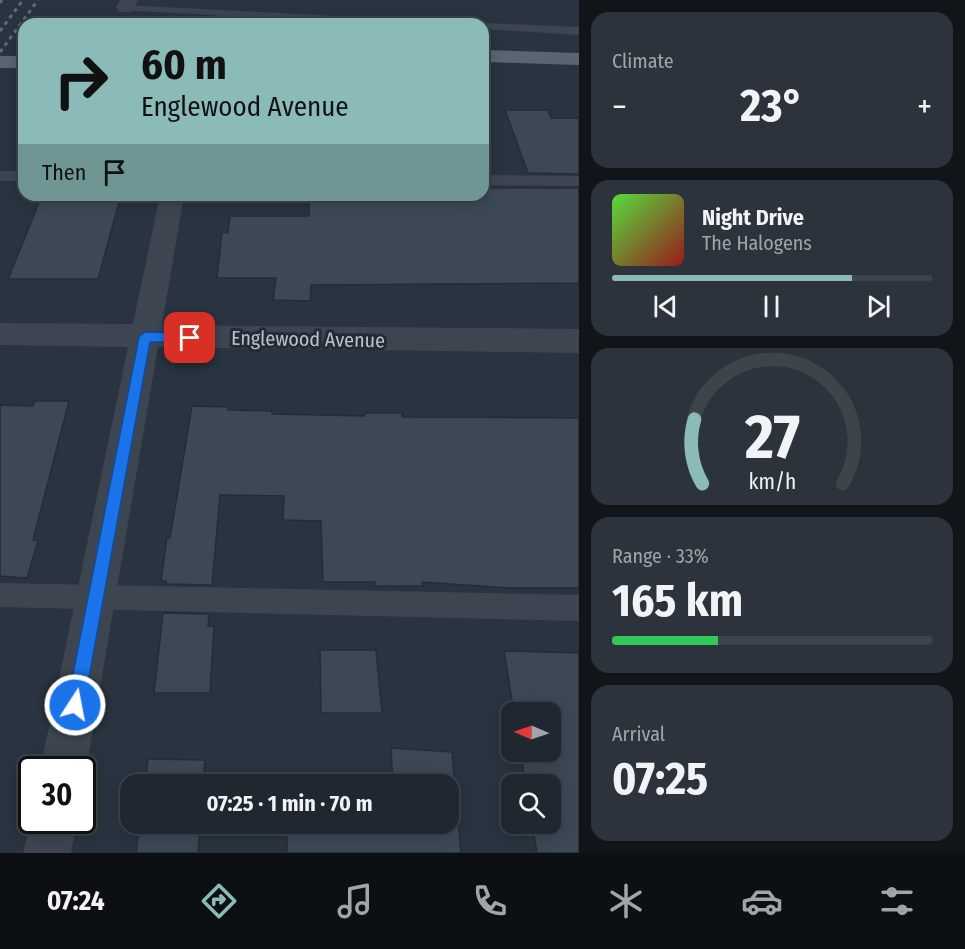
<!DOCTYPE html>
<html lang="en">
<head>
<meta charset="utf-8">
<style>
  body { margin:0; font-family:"Fira Sans Condensed",sans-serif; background:#2c333c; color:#f1f3f6; height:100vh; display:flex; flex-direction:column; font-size:22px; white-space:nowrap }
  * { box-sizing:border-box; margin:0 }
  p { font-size:20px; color:#a1a5ab }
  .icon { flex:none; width:33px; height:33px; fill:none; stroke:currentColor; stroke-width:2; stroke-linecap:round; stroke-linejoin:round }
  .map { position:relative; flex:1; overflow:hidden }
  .side { display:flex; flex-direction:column; gap:12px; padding:12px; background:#11151a; width:386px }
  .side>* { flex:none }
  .hud { position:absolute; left:18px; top:18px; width:471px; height:183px; border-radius:18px; box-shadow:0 3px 15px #0003,0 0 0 2px #3c444c; background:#8bbbb9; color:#111; overflow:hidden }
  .needle { width:39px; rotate:272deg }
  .controls { position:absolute; left:501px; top:702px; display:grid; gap:12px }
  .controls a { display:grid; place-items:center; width:60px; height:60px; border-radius:12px; background:#1f2730; box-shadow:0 3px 15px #0003,0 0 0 2px #3c444c; font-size:30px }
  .speed { position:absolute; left:18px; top:756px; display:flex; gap:12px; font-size:30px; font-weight:700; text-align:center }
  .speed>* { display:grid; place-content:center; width:78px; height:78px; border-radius:50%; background:#1f2730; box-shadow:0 3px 15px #0003,0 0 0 2px #3c444c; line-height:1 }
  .speed .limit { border:3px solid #111; border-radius:9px; background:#fff; color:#111 }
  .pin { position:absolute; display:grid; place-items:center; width:51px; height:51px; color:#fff; margin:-26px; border-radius:12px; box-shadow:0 3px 9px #0006 }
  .me { position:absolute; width:66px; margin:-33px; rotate:11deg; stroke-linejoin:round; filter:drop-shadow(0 0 4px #0008) }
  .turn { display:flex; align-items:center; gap:21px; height:126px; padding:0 24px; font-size:27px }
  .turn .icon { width:78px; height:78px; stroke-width:2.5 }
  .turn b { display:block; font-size:42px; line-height:51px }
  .then { display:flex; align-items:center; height:57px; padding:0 24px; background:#0003; gap:12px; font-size:22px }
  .big { font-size:45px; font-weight:700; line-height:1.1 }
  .side .widget { flex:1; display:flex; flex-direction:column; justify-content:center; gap:9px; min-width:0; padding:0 21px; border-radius:18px; background:#2c333c }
  .side .dial { align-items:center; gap:0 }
  .dial svg { height:156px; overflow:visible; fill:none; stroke:#3c444c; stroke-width:7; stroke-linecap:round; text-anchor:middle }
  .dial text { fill:#f1f3f6; stroke:none }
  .song { display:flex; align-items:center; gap:18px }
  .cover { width:72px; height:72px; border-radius:9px; background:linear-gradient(135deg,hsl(110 70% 55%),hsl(0 70% 35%)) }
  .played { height:6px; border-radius:3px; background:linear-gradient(90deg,#8bbbb9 75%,#3c444c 75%) }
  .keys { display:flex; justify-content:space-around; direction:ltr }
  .heat { display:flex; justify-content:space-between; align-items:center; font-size:33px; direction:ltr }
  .charge { height:9px; border-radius:4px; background:linear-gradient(90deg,#34c759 33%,#3c444c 0) }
  .trip { position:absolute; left:120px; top:774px; width:339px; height:60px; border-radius:18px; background:#1f2730; box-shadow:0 3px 15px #0003,0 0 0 2px #3c444c; font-weight:700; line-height:60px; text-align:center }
  .dock { display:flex; height:96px; justify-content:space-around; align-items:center; background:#0c1013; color:#a1a5ab }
  .dock .icon { width:42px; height:42px }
  .dock .selected { color:#8bbbb9 }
  .dock b { font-size:27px; color:#f1f3f6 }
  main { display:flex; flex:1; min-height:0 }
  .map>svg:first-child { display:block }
</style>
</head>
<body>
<main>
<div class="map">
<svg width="580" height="853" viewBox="0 0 580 853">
  <rect width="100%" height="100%" fill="#293440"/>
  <g fill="#3c4955" stroke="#242d37" stroke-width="1.5">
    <polygon points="505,110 548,110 551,118 579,118 579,174 528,173"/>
    <polygon points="483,188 579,188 579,283 311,285 310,301 273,300 276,278 217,278 222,232 228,233 230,216 309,216 309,195 483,195"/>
    <polygon points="42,195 121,195 98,279 8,279"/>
    <polygon points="34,401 69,401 33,540 38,541 27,578 0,576 0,405 33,406"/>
    <polygon points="192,406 228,407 228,410 272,411 272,414 365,416 365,413 402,413 402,417 579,418 579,588 511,588 422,582 423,586 375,586 375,582 323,582 321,521 283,520 284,496 220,495 212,585 166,584 166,581 161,581 167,538 170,538"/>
    <polygon points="163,613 209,614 208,626 214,626 210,693 154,693"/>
    <polygon points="320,650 376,650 382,713 321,713"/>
    <polygon points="504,651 579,653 579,853 537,853 532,824 550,824 550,784 526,784 520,752 550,752 550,712 514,712"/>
    <polygon points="391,748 452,752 461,853 287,853 287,824 448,824 448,784 393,784"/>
    <polygon points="148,759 205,760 203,784 145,784"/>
    <polygon points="140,824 200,824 198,853 136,853"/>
  </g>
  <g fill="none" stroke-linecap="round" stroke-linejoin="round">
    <g fill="#3d4650" fill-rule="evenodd">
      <polygon points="125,5 433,21 439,24 366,24 121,10 121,6"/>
      <polygon points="483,23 580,27 580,35 483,29 483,24 479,24"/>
      <rect x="0" y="171" width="24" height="10"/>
      <polygon points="483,175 580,176 580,186 483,185"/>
      <polygon points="0,583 580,595 580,621 0,607"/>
    </g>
    <g fill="#3d4650" fill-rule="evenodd">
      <polygon points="120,0 138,0 131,12 119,12 116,8"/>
      <polygon points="160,195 184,195 162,325 580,329 580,353 158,347 86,770 82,778 82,770 40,770 128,347 0,345 0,323 133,324"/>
      <polygon points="32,815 32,820 77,820 71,853 23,853"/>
    </g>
    <g fill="#5b656f" fill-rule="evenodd">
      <polygon points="483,50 580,53 580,65 483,62"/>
      <rect x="0" y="56" width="24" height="12"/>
    </g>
    <g stroke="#606a76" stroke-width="3" stroke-dasharray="4 4" stroke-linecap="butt">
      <polyline points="0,3 2,0"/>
      <polyline points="0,31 23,0"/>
      <polyline points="0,52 38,0"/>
    </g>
  </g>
  <polygon fill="#1a73e8" stroke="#114b97" stroke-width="1.5" points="145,332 190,333 196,338 190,342 150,342 84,705 82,711 75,714 69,711 67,705 139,337"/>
  <g text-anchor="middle" stroke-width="6" stroke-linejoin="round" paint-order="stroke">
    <g font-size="20" fill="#bac1ca" stroke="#222b35">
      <text transform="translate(308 339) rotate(1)" y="7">Englewood Avenue</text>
    </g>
  </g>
</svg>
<div class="controls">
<a><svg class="needle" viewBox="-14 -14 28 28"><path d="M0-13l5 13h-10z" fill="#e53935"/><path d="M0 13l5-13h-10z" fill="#a1a5ab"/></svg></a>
<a><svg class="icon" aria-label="search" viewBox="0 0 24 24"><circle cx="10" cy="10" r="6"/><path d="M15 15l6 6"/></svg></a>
</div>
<div class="speed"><div class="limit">30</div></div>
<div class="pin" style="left:190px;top:338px;background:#d93025"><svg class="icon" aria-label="arrive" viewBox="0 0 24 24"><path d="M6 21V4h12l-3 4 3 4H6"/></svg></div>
<svg class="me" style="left:75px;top:705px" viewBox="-20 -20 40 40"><circle r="17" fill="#1a73e8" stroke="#fff" stroke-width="3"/><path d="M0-11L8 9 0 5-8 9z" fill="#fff"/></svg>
<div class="trip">07:25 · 1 min · 70 m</div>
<div class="hud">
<div class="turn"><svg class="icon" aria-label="right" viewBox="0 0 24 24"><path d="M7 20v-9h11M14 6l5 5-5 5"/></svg><div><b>60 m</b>Englewood Avenue</div></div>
<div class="then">Then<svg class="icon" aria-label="arrive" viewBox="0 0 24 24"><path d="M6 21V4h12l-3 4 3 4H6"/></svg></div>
</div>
</div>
<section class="side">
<div class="widget"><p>Climate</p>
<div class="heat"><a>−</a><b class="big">23°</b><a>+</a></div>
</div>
<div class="widget">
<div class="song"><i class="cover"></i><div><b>Night Drive</b><p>The Halogens</p></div></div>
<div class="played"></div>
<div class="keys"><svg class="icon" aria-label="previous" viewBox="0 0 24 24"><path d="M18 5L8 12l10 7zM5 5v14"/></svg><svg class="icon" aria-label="pause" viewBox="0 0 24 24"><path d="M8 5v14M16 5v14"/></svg><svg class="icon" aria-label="next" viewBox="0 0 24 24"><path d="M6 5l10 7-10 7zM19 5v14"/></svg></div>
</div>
<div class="widget dial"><svg viewBox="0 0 100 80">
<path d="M14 69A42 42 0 1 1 86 69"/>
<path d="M14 69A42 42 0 0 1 10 36" stroke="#8bbbb9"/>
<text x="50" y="56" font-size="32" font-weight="700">27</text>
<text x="50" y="72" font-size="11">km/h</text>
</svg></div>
<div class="widget"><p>Range · 33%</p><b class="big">165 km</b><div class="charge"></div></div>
<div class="widget"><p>Arrival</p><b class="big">07:25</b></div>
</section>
</main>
<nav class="dock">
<b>07:24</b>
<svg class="icon selected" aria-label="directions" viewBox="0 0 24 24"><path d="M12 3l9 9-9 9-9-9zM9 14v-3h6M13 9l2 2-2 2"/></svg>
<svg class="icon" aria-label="music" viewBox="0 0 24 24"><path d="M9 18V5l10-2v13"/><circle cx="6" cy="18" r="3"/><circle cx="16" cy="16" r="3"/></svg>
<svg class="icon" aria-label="phone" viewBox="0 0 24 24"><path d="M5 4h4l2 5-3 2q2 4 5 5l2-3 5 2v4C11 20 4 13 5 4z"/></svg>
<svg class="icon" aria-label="climate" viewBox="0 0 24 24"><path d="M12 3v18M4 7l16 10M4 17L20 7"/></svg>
<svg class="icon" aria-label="car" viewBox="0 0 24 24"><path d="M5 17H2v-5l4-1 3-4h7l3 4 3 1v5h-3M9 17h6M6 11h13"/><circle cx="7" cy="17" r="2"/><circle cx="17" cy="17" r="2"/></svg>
<svg class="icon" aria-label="filters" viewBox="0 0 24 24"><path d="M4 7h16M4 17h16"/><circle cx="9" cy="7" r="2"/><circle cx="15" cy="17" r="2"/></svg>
</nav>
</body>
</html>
